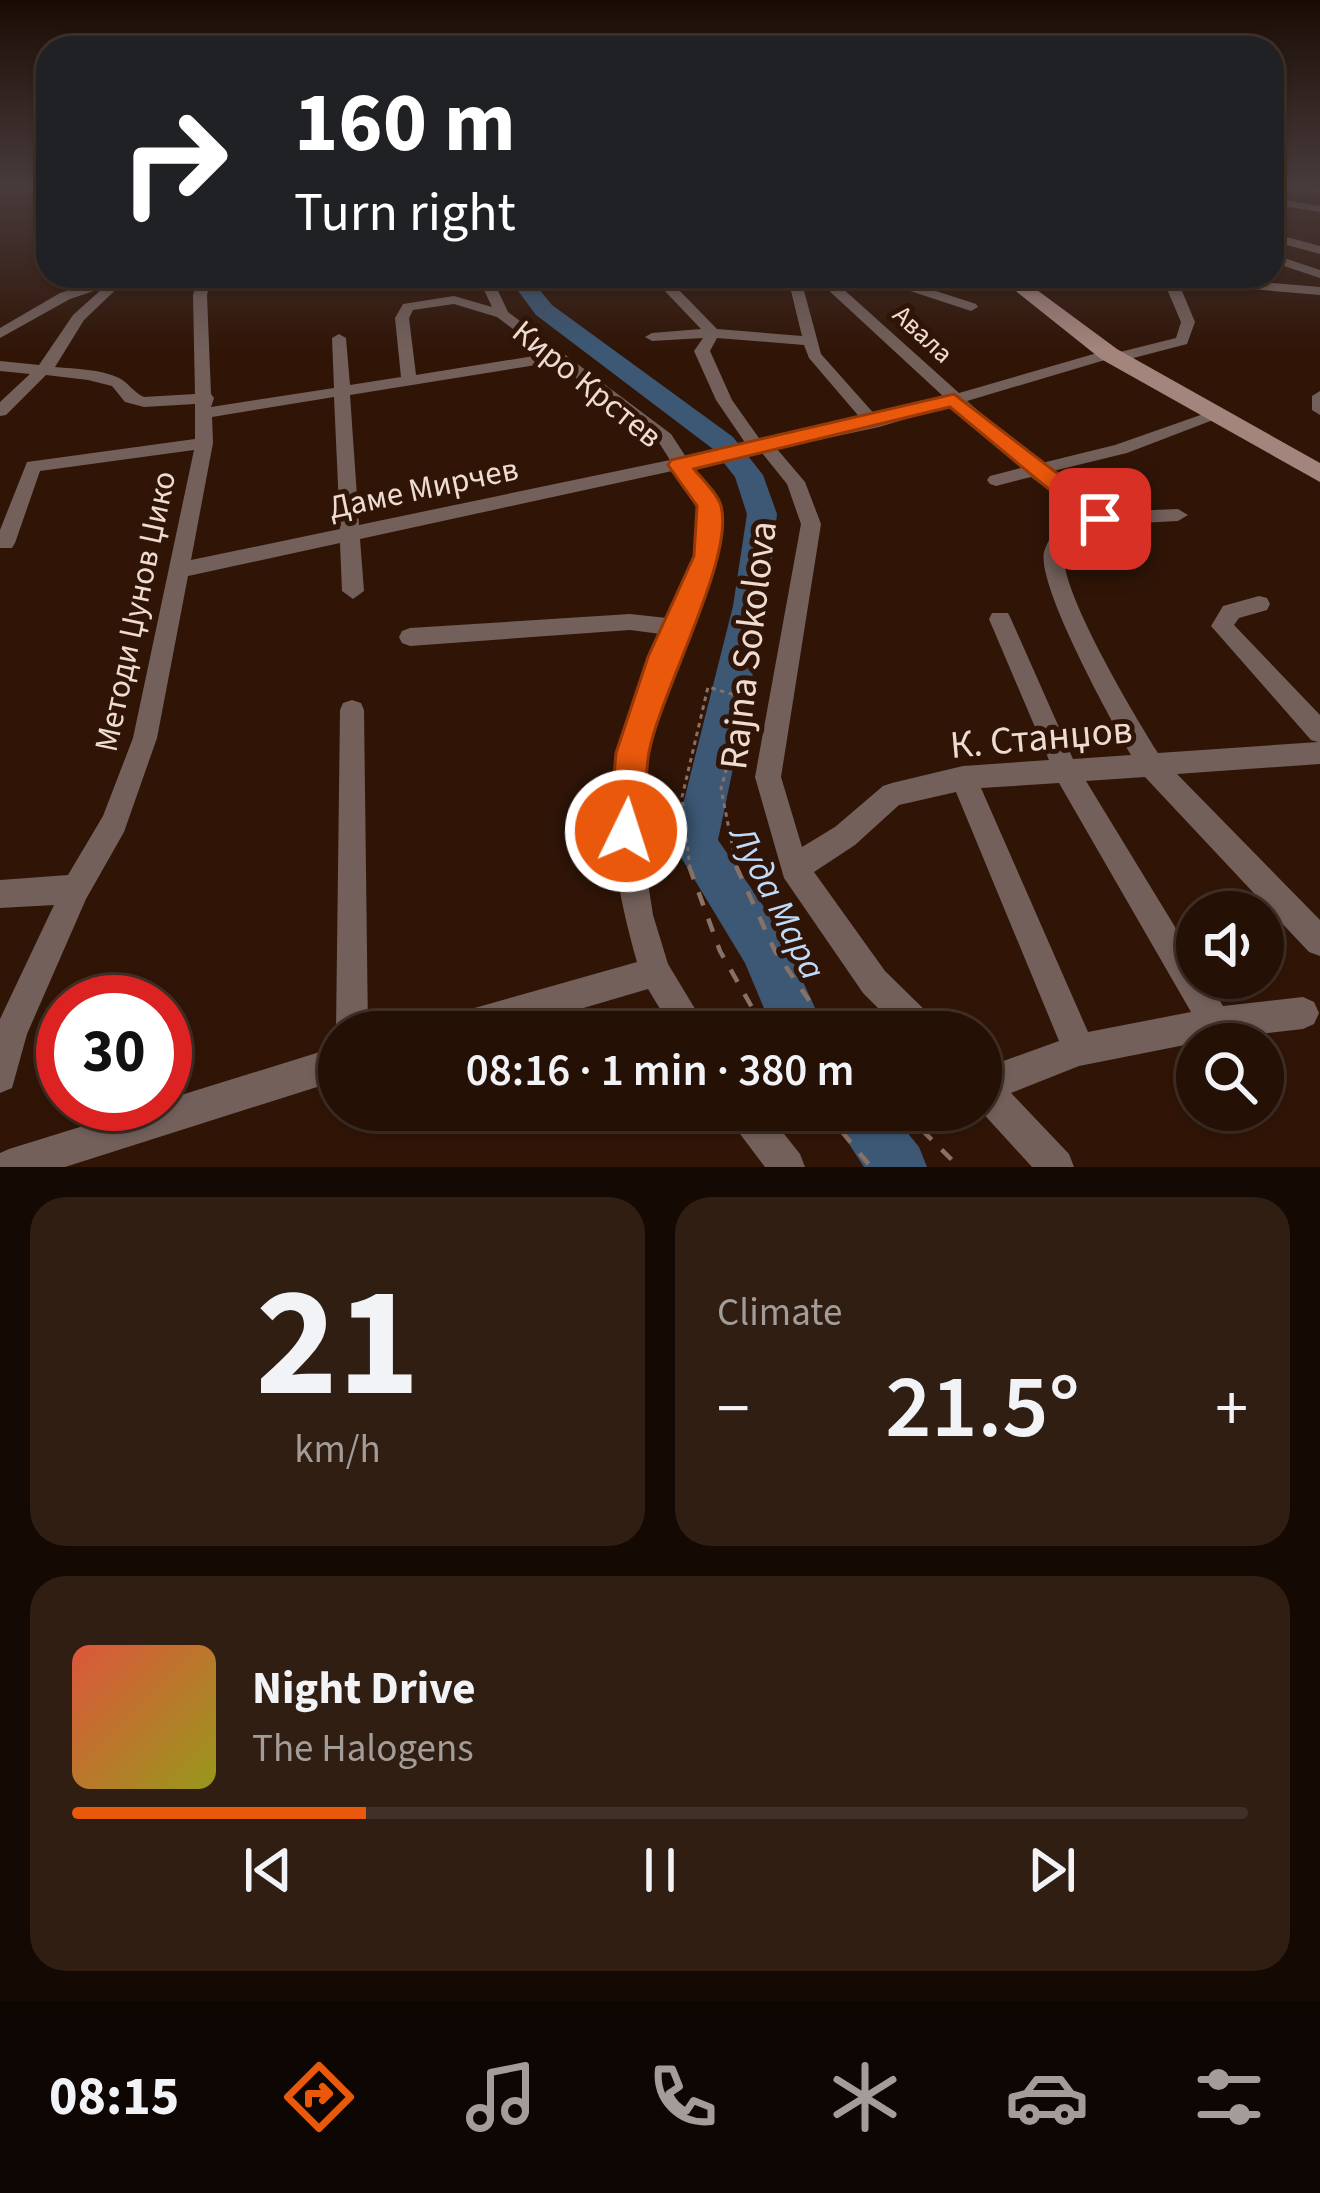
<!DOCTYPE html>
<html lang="en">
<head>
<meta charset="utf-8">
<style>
  body { margin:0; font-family:"Source Sans 3",sans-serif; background:#301e13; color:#f1f3f6; height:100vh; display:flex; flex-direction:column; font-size:45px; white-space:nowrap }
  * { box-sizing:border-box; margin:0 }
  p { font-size:39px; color:#a39d9a }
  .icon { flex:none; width:66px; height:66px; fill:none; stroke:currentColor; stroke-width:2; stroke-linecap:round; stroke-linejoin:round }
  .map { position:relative; height:1167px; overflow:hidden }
  .drawer { display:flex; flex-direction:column; gap:30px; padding:30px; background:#140903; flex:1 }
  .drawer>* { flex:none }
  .guide { position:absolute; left:36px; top:36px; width:1248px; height:252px; border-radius:36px; box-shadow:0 3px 9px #0004,0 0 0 3px #413027; background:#202124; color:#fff; overflow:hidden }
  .buttons { position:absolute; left:1176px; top:891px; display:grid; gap:24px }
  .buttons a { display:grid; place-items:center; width:108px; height:108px; border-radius:50%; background:#241005; box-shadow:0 3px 9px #0004,0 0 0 3px #413027; font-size:60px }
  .speed { position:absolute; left:36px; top:975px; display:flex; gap:24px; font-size:60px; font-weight:700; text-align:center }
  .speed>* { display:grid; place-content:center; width:156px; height:156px; border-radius:50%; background:#241005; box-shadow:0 3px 9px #0004,0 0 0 3px #413027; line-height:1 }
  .speed .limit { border:18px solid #d22; background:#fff; color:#111 }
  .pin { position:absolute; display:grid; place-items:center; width:102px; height:102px; color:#fff; margin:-51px; border-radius:24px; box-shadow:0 6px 18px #0006 }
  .me { position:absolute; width:132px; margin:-66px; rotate:4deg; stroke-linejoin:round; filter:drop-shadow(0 0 9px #0008) }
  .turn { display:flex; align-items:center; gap:42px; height:252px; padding:0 60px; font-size:54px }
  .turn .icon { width:156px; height:156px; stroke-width:2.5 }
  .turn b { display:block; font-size:84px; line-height:102px }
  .big { font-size:90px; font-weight:600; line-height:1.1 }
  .drawer .card { flex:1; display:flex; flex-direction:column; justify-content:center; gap:18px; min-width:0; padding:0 42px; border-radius:36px; background:#301e13 }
  .drawer .dial { align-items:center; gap:0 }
  .dial b { font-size:156px; line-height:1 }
  .song { display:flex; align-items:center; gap:36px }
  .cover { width:144px; height:144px; border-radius:18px; background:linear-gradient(135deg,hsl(10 70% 55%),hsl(60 70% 35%)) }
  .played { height:12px; border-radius:6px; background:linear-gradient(90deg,#ea580c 25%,#413027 25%) }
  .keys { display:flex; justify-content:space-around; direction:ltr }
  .heat { display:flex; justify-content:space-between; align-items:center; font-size:66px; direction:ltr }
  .drawer .tiles { flex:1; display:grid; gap:30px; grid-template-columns:1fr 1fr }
  .card:last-child { grid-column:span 2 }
  .trip { position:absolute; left:318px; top:1011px; width:684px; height:120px; border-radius:60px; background:#241005; box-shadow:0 3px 9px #0004,0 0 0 3px #413027; font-weight:600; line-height:120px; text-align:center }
  .tabs { display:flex; height:192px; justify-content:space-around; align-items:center; background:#0e0602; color:#a39d9a }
  .tabs .icon { width:84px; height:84px }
  .tabs .current { color:#ea580c }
  .tabs b { font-size:54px; color:#f1f3f6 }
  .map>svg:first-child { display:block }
</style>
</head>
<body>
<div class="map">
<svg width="1320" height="1167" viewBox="0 0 1320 1167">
  <rect width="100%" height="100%" fill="#301507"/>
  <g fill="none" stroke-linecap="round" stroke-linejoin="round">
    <g fill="#3c5875" fill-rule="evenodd">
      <polygon points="507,276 528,276 552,305 733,437 763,475 777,514 767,606 718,840 779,929 826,1032 774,1032 745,963 673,844 733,606 747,514 735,477 713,449 536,315"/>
      <polygon points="827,1110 889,1110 919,1147 927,1167 864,1167"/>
    </g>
    <polyline stroke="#887165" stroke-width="3" stroke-dasharray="4.5 4.5" stroke-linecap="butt" points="690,869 682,797 708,687 745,698 721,789 737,869"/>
    <g stroke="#887165" stroke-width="4.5" stroke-dasharray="14 14" stroke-linecap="butt">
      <polyline points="689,866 720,951 766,1032"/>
      <polyline points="736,866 775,951 831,1032"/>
      <polyline points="824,1110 871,1167"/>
      <polyline points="902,1110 959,1167"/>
    </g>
    <g fill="#73605b" fill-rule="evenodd">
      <polygon points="1298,187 1320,187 1320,193 1299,189"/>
      <polygon points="1272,198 1320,206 1320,212 1272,204"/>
      <polygon points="1272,233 1320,246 1320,254 1272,241"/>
      <polygon points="1272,254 1320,270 1320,278 1272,262"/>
      <path d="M111,276H130L84,320L55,367C76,369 100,369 119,378C129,383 134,393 144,397L195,394L193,295L198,276H212L207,295L211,394L214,398L211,407L334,388L332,338L339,334L346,338L350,385L401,377L395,318L403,304L454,296L492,307L484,290L446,276L479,280L477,276H491L508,312L671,434L686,457L746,444L716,400L694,351L703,338L652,341L645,337L652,333L701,329L660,286L641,276L817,279L814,276L899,279L976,304L978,307L971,311L898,287H841L959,393L1104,351L1116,353L1176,338L1181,322L1167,289L1182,283L1142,280L1135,276H1189L1320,287V295L1205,285L1182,291L1195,322L1187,344L1122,361L1115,357L967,401L1038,464L1115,445L1212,411H1224L1226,415L1127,453L1049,472L1104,512L1178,509L1188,515L1178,521L1101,525L1072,535C1069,541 1065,547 1064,553C1059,590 1136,718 1158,753L1318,742L1311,740L1211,626L1223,606L1259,596L1267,598L1270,604L1267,610L1239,618L1234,625L1320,715V764L1177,774L1320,920V956L1309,952L1145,777L1086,781L1197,963V978H1206L1223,1006L1303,997L1314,1002L1319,1013L1314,1024L1303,1029L1215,1039L1079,1066L1011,1093L1069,1154L1074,1167H1032L980,1110L981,1069L1059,1041L956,792L899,805L855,845L814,872L885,971L936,1021L941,1032H902L863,993L784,878L755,777L801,524L787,484L762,453L755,454L693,467L719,506L717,556L685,627L645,753L640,831L653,915L668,964L709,1032H674L648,989L502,1032H430L435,1021L446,1016L637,962C618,895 602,818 621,749C631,710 647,672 661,634L630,630L410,646L402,643L399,637L402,631L410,628L630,614L667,618L697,556L699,506L677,470L360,539L364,591L353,599L342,591L340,543L188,576L157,738L124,832L86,899L27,1034L12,1088L0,1093V1019L54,905L0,908V880L68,875L103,816L133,738L194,450L40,471L15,543L12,548H0V530L27,462L195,439V404L144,407L125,402L112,386L88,380L46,375L6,415L0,416V402L30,374L0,371V361L39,365L73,315L103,288L70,299L0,338V328L60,293ZM676,287H790L802,336L717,329ZM803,287H825L944,397L877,417L821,354ZM454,304L497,317L546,354L416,375L409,318L413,310ZM717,338L804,345L809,358L862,420L761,441L732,400L710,351ZM555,362L658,441L670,460L359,525L350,395ZM334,397L340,529L191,560L213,443L212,417ZM953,405L1021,468L990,476L987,480L990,484L996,486L1031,477L1085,517L1057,526C1053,534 1046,544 1044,552C1037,587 1111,720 1131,755L1073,759L1011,619L1008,613H992L989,619L1049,760L963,766L892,783L883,786L835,827L802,847L781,777L821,524L805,482L777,449L879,427ZM1059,783L1191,1012L1088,1032L981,788Z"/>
      <polygon points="1320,391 1320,415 1312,410 1312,396"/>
      <polygon points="352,700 361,703 364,710 368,1032 339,1032 339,1040 336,1032 340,710 343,703"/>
      <polygon points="339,1046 339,1080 65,1167 0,1167 0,1153 9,1149 154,1104 165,1104 165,1100"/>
      <polygon points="726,1110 765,1110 800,1154 805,1167 765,1167 731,1122"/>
    </g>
    <polygon fill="#a4857e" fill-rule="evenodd" points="997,276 1018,276 1117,349 1320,463 1320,482 1101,359"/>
  </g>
  <linearGradient id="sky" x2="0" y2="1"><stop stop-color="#1a0c04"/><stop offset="0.53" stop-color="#483b3c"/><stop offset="1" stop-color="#483b3c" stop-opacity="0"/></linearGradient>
  <rect width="1320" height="350" fill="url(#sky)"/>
  <path fill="#ea580c" stroke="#983908" stroke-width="3" d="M954,394L1109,513V525H1092L950,407L694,469C702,479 718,494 721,506C735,557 661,691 649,752C643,781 651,814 639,843L626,848L614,843L609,831L616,753L648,657L694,556L697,506L668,465L671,460Z"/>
  <g text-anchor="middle" stroke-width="10" stroke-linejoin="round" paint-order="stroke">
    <g font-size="27" fill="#eedcd2" stroke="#301507">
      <text transform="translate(923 334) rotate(43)" y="9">Авала</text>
    </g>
    <g font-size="33" fill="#eedcd2" stroke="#301507">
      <text transform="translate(588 383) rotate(39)" y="12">Киро Крстев</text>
      <text transform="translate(423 487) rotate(-12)" y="12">Даме Мирчев</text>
      <text transform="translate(134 611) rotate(-78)" y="12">Методи Џунов Џико</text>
    </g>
    <g font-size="36" font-style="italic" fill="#bfdbfb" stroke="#301507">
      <text transform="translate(779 902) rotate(63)" y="13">Луда Мара</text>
    </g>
    <g font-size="39" fill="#eedcd2" stroke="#301507">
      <text transform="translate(747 645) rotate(-83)" y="14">Rajna Sokolova</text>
      <text transform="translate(1041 736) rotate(-5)" y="14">К. Станџов</text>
    </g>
  </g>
</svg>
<div class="buttons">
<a><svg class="icon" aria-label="sound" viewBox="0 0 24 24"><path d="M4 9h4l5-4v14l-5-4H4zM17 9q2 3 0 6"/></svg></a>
<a><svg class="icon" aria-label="search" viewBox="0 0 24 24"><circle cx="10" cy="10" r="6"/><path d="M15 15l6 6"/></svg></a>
</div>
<div class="speed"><div class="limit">30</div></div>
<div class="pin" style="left:1100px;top:519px;background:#d93025"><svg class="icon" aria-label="arrive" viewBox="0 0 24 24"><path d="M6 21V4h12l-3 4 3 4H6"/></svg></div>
<svg class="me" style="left:626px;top:831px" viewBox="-20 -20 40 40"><circle r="17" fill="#ea580c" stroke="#fff" stroke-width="3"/><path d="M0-11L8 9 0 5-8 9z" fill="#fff"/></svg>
<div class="trip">08:16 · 1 min · 380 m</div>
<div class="guide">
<div class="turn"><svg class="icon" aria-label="right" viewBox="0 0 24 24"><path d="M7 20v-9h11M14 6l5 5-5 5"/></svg><div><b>160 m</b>Turn right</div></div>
</div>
</div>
<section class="drawer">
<div class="tiles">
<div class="card dial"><b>21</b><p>km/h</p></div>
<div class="card"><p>Climate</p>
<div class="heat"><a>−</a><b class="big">21.5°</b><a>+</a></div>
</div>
<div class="card">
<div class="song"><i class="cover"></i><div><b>Night Drive</b><p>The Halogens</p></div></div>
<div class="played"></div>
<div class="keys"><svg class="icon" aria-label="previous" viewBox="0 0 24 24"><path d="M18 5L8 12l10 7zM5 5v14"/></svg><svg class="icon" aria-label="pause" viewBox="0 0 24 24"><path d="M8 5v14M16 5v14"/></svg><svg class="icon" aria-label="next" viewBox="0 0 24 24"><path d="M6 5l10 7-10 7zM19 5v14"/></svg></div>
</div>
</div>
</section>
<nav class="tabs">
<b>08:15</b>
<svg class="icon current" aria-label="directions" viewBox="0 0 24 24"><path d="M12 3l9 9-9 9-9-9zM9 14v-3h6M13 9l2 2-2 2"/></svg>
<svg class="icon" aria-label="music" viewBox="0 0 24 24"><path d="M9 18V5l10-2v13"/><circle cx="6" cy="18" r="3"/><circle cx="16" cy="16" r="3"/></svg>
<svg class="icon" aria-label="phone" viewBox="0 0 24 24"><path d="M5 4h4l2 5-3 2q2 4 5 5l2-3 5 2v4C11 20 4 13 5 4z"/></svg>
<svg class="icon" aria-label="climate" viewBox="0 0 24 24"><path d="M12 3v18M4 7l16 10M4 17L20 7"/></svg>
<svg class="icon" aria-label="car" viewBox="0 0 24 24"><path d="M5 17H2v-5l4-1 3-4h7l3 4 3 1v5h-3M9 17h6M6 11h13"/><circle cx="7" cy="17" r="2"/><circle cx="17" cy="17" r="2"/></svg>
<svg class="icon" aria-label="filters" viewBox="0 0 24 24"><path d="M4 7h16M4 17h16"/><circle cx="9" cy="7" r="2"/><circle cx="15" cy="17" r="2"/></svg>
</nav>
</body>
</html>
